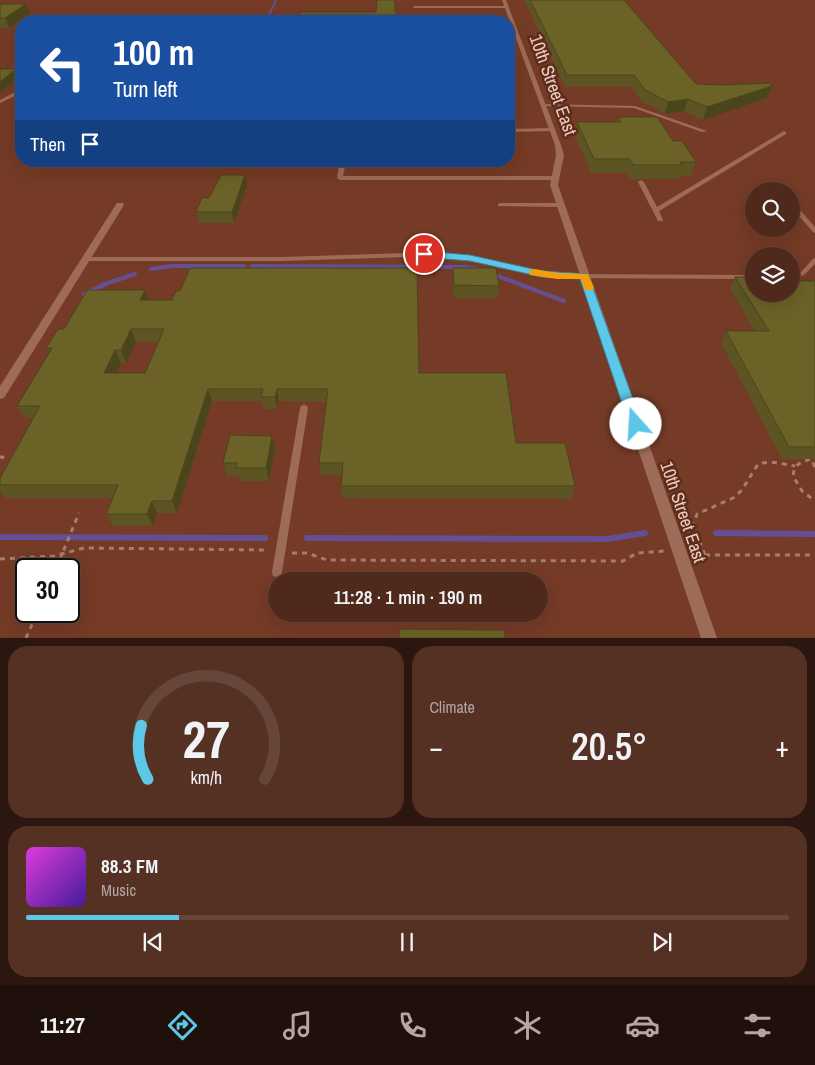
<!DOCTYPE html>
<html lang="en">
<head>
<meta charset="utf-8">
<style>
  body { margin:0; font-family:"Archivo Narrow",sans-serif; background:#553124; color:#f1f3f6; height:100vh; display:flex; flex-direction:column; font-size:19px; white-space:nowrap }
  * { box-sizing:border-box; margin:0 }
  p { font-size:16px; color:#b3a6a3 }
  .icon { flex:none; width:28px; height:28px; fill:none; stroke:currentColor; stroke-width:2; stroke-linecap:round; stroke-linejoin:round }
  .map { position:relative; height:638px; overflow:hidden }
  .side { display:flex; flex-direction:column; gap:8px; padding:8px; background:#2b170f; flex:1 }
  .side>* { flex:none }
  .hud { position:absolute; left:15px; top:15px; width:500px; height:152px; border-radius:20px; box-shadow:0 5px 20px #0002,0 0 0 1px #66453a; background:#1a4fa0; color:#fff; overflow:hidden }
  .buttons { position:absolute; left:745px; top:182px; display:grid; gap:10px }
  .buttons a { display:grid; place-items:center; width:55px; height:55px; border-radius:50%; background:#4f291b; box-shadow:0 5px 20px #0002,0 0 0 1px #66453a; font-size:25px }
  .speed { position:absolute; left:15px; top:558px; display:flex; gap:10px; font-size:25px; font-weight:700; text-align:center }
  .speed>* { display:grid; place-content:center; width:65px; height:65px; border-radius:50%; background:#4f291b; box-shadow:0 5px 20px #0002,0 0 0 1px #66453a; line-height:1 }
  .speed .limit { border:2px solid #111; border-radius:8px; background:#fff; color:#111 }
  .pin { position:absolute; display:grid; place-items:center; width:42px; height:42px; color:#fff; margin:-21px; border:2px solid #fff; border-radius:50%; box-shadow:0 1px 5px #0007 }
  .me { position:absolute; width:55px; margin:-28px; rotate:341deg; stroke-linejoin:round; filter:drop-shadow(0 0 4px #0008) }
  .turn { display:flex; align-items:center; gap:18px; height:105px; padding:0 15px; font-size:22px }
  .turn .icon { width:65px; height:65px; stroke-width:2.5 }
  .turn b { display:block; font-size:35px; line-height:42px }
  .then { display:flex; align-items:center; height:48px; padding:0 15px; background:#0003; gap:10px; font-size:19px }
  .big { font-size:38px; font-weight:600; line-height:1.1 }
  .side .tile { flex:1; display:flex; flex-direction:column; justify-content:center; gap:8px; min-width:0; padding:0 18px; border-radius:20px; background:#553124 }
  .side .dial { align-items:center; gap:0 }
  .dial svg { height:130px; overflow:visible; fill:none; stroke:#66453a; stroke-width:7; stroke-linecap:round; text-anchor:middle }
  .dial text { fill:#f1f3f6; stroke:none }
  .song { display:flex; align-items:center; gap:15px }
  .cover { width:60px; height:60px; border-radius:8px; background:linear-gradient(135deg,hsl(300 70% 55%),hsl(260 70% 35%)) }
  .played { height:5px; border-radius:2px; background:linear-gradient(90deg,#5cc7e7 20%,#66453a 20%) }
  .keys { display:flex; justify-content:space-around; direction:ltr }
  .heat { display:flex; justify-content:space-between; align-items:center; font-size:28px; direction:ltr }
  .side .tiles { flex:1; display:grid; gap:8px; grid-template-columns:1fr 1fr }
  .tile:last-child { grid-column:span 2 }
  .trip { position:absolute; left:268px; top:572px; width:280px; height:50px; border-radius:25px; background:#4f291b; box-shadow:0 5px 20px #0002,0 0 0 1px #66453a; font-weight:600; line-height:50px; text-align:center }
  .dock { display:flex; height:80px; justify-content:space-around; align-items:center; background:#20100b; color:#b3a6a3 }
  .dock .icon { width:35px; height:35px }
  .dock .on { color:#5cc7e7 }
  .dock b { font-size:22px; color:#f1f3f6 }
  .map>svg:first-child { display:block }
</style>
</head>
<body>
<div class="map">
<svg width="815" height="638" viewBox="0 0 815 638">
  <rect width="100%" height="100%" fill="#693724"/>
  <path fill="#753b26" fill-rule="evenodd" d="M0,0H815V637H0ZM21,21H509V161H21ZM754,191H791V229H754ZM754,256H791V294H754ZM26,569H69V611H26ZM276,581H539V614H276Z"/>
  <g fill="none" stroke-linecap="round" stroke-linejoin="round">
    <polyline stroke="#654f94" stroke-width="2" points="266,21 276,0"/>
    <g stroke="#654f94" stroke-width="4">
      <polyline points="252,266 466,267 483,270"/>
      <polyline points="151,269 172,266 244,266"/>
      <polyline points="492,274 522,285"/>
      <polyline points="102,285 135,274"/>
    </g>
    <g stroke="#654f94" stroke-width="4.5">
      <polyline points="519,284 564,301"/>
      <polyline points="84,294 106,284"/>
    </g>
    <g stroke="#654f94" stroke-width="6">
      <polyline points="716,533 815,534"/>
      <polyline points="0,537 265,538"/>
      <polyline points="307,538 608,539 645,533"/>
    </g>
    <g stroke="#a77d6e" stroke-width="3" stroke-dasharray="5 5" stroke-linecap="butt">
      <polyline points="0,457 3,457 0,461"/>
      <path d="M815,467L811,459C801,462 794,464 793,476L802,491L815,501"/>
      <polyline points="292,553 307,553 327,560 623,561 637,553 665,551"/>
      <polyline points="695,555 815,555"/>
      <path d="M705,555L693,526L697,514L733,498L742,490L758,464C771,460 783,464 795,466"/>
      <polyline points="0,559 54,556 84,548 269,550"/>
      <polyline points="56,569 79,513"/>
      <polyline points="26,638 38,611"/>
    </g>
    <g fill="#9f6b59" fill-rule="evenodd">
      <polygon points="413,6 506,6 508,7 506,8 414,8"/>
      <polygon points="19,90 21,90 21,93 0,103 0,100"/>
      <polygon points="541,104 635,106 707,131 702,132 634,108 543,106 541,106"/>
      <polygon points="552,128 555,130 554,131 509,132 509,129"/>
      <polygon points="784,131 786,132 786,134 659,211 663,220 662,221 658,221 638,182 639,181 641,180 644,182 657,207"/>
      <polygon points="342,164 345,166 343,176 555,176 558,178 555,180 340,180 337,178 339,166"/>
      <polygon points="763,183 776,190 777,191 770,191 761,186 761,184"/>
      <polygon points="791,201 793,202 815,227 815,233 813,232 791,207"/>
      <polygon points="500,203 560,203 563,205 560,207 498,206 498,204"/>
      <polygon points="438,252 470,256 557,274 754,275 754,279 557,278 470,260 438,256 282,261 86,261 83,259 86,257 282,257"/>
      <polygon points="815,258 815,264 804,275 791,279 791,275 800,273 813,259"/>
      <polygon points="304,405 307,406 308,408 282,572 281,576 277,577 273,576 272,572 300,408 301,406"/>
    </g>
    <g fill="#9f6b59" fill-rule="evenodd">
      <polygon points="502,0 506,0 561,145 564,155 558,185 717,638 701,638 550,185 556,155 555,145"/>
      <polygon points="117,203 123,203 124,205 4,398 0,399 0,386"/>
    </g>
  </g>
  <g fill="#5c5422" fill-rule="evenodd">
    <polygon points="524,0 624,0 696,84 722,85 772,86 767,98 703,120 684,111 665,114 641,101 631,87 565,87"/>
    <polygon points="0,4 30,14 9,28 0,28"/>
    <polygon points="509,73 511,78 510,88 509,88"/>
    <polygon points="618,117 673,141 696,162 691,176 679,176 678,179 630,179 627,173 591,173 575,136 577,122 617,122"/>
    <polygon points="245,175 247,186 234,223 199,223 196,212 209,198"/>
    <polygon points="453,268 499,286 497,298 454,298 452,280"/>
    <polygon points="735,277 754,294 815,281 815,459 782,459 721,343 726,331 755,331 730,289"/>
    <path d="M145,290L148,300L419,373L516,443L575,486L571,499L342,498L341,486L342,475H321L319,463L326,402L279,401L277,409H264L262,401H212L177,513H157L153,526H113L106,514L113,498H5L0,491V478L33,418H25L17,406L49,353L46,348L64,329ZM136,342H159L145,373H116L121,363H126Z"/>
    <polygon points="272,436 275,448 269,481 240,481 238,476 227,476 223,463"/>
  </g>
  <g fill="#4b451c">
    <polygon points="26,4 30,14 9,28 5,18"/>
    <polygon points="16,69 19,77 0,93 0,82"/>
    <polygon points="772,86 767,98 703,120 707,107"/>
    <polygon points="688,99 684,111 665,114 668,102"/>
    <polygon points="245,175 247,186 234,223 232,212"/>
    <polygon points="145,290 149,303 140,300"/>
    <polygon points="131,329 136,342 126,363 121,350"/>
    <polygon points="115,350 121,363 110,386 104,373"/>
    <polygon points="208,389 212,401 177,513 172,501"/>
    <polygon points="277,389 279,401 277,409 275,397"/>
    <polygon points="272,436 275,448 269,481 266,468"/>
    <polygon points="152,501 157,513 153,526 147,514"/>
  </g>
  <g fill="#6b6228" stroke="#4b451c" fill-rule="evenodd">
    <polygon points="377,0 395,0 395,12 397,12 397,21 297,21 301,12 376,12"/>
    <polygon points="530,0 624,0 696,84 722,85 771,83 772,86 707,107 688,99 668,102 644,89 634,75 567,75"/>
    <polygon points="0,4 26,4 5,18 0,18"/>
    <polygon points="0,69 16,69 0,82"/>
    <polygon points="618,117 657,117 673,141 682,141 696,162 680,162 682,165 633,165 630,159 594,159 577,122 621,122"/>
    <polygon points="221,175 245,175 232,212 196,212 202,198 209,198"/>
    <path d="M190,268H417L419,373H506L516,443H565L575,486H341L343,463H319L328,389H277L275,397H261L263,389H208L172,501H152L147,514H106L118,485H0V478L40,406H17L52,348H46L58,329H64L87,290H145L140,300H172L176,291H180ZM131,329H164L145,373H104L115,350H121Z"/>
    <polygon points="453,268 496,268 499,286 454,285"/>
    <polygon points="735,277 753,277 754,278 754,294 791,294 791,281 815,281 815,447 789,447 726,331 769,331"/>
    <polygon points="230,435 272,436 266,468 236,468 237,463 223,463"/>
    <polygon points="400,629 504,630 505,638 399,638"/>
  </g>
  <polygon fill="#5cc7e7" stroke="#3c8196" points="424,251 470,255 542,271 588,274 642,424 641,428 636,429 631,428 629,424 580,279 542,277 470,261 420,257 420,252"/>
  <polygon fill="#f59e0b" points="534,269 557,273 588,274 594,288 593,290 585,290 581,279 557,279 530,275 529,272 530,270"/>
  <g text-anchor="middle" stroke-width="5" stroke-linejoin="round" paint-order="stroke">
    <g font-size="18" fill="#edcdc2" stroke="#5d2c1a">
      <text transform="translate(553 85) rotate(70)" y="6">10th Street East</text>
      <text transform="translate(683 512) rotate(71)" y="6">10th Street East</text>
    </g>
  </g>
</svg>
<div class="buttons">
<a><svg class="icon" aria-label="search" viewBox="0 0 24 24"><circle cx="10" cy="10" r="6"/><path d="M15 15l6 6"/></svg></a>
<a><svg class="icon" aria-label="layers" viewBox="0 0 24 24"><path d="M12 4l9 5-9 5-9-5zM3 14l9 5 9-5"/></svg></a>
</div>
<div class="speed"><div class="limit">30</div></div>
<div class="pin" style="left:424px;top:254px;background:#d93025"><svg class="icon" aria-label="arrive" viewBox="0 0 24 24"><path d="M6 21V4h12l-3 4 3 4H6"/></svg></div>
<svg class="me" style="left:636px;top:424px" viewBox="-20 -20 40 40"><circle r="19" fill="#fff"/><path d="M0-13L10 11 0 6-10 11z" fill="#5cc7e7"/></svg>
<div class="trip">11:28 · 1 min · 190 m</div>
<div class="hud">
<div class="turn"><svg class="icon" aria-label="left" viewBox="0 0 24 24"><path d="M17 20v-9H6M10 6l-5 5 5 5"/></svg><div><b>100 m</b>Turn left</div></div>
<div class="then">Then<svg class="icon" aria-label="arrive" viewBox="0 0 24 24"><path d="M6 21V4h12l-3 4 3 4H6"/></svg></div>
</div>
</div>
<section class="side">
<div class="tiles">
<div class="tile dial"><svg viewBox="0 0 100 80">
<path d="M14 69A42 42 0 1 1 86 69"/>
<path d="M14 69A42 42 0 0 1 10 36" stroke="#5cc7e7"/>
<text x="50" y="56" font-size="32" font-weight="700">27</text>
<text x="50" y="72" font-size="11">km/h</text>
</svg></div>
<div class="tile"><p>Climate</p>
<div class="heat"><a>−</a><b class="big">20.5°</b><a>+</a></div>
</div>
<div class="tile">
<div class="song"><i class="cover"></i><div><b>88.3 FM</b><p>Music</p></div></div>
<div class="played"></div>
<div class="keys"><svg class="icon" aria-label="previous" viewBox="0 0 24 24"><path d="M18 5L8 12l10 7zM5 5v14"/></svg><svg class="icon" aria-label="pause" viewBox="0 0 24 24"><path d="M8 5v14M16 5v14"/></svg><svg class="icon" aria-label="next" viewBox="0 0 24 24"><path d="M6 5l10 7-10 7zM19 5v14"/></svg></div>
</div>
</div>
</section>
<nav class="dock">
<b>11:27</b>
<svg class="icon on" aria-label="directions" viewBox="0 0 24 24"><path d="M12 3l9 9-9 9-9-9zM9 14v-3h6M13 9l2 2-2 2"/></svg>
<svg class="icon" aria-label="music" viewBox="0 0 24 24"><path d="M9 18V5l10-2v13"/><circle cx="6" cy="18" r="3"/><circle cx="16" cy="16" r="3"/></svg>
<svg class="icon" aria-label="phone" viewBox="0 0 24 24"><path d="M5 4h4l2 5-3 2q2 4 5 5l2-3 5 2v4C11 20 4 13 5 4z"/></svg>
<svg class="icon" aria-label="climate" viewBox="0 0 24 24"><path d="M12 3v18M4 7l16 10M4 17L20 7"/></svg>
<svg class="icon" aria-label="car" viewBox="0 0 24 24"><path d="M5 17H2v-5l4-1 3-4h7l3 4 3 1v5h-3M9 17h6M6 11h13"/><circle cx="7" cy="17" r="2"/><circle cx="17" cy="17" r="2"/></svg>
<svg class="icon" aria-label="filters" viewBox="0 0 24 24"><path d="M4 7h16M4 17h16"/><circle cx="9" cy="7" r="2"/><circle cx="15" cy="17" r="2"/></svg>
</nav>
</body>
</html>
